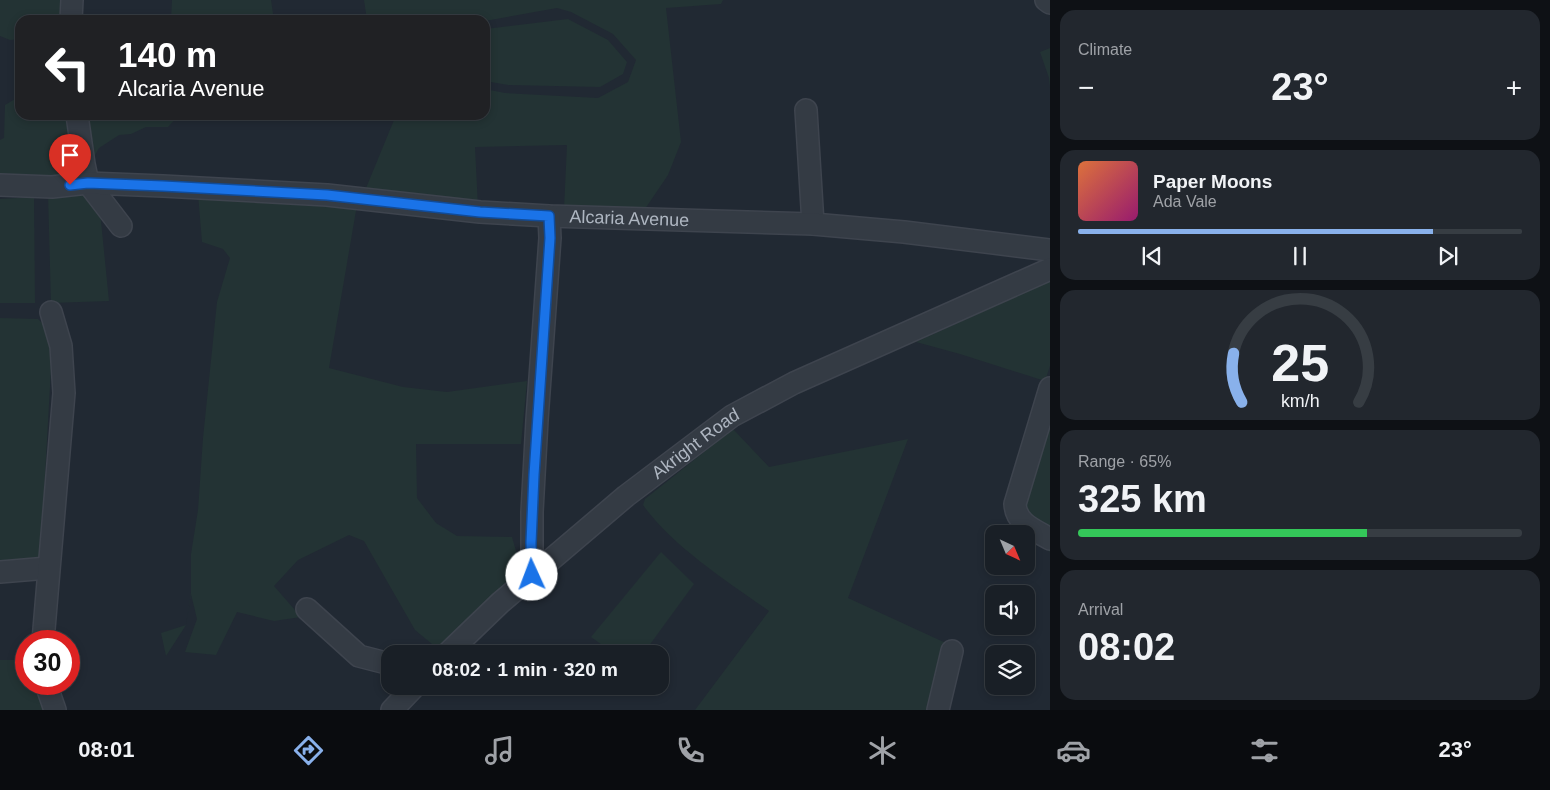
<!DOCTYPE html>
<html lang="en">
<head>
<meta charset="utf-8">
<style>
  body { margin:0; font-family:Helvetica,sans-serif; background:#22272e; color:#f1f3f6; height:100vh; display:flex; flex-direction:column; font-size:19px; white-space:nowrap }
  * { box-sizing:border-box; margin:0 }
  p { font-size:16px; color:#9fa2a7 }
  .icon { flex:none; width:28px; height:28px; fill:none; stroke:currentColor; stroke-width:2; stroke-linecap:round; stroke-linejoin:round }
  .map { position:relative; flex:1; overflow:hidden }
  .details { display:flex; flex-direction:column; gap:10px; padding:10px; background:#0e1115; width:500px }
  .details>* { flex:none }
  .guide { position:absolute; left:15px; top:15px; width:475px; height:105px; border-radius:15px; box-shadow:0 2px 8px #0003,0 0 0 1px #373d43; background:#202124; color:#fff; overflow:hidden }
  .needle { width:32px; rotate:136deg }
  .buttons { position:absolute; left:985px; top:525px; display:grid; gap:10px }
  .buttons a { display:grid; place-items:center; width:50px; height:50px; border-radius:10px; background:#191f26; box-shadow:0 2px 8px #0003,0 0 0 1px #373d43; font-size:25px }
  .speed { position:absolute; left:15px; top:630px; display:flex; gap:10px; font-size:25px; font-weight:700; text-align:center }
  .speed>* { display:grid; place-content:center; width:65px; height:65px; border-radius:50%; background:#191f26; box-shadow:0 2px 8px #0003,0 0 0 1px #373d43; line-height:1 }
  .speed .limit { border:8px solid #d22; background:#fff; color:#111 }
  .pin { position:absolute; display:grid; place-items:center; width:42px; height:42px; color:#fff; margin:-51px -21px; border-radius:50% 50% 50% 0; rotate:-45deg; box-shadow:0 0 5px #0007 }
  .pin .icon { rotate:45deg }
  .me { position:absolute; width:55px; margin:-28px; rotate:358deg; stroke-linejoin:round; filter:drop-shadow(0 0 4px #0008) }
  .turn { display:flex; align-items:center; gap:18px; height:105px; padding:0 20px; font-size:22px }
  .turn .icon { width:65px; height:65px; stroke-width:2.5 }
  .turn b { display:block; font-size:35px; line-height:42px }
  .big { font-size:38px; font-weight:600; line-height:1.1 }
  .details .tile { flex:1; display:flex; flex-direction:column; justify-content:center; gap:8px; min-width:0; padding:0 18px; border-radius:15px; background:#22272e }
  .details .dial { align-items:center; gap:0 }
  .dial svg { height:130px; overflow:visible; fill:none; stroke:#373d43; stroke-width:7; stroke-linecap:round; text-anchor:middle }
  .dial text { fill:#f1f3f6; stroke:none }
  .song { display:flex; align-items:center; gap:15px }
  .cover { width:60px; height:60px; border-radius:8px; background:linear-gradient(135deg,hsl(20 70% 55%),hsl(320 70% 35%)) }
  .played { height:5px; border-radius:2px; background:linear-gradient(90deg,#89b1eb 80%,#373d43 80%) }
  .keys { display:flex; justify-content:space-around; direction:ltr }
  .heat { display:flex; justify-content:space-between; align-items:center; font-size:28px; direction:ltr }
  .charge { height:8px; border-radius:4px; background:linear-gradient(90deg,#34c759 65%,#373d43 0) }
  .trip { position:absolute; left:381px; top:645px; width:288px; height:50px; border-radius:15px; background:#191f26; box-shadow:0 2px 8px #0003,0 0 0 1px #373d43; font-weight:600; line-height:50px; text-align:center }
  .tabs { display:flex; height:80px; justify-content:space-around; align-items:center; background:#0a0c0f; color:#9fa2a7 }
  .tabs .icon { width:35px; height:35px }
  .tabs .selected { color:#89b1eb }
  .tabs b { font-size:22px; color:#f1f3f6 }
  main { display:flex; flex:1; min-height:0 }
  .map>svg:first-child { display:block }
</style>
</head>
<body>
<main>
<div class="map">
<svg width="1050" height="710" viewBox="0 0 1050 710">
  <rect width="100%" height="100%" fill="#212933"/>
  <g fill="#233334">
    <polygon points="0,0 72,0 65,20 20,20 20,39 10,40 0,36"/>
    <polygon points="172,0 271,0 274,20 171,20"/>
    <polygon points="364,0 723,0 721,4 666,8 681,142 668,175 643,212 564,209 567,145 475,147 478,207 364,193 394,120 409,115 485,115 485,89 505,93 598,98 628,82 636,60 613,34 571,12 557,8 485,21 367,20"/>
    <polygon points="568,19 608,40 627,62 623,74 600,87 508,85 485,81 485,29"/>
    <polygon points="1050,48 1050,88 1049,78 1040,52"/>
    <polygon points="20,96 20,115 179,115 168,127 146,127 131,134 119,135 99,148 84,175 0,183 0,140 4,138 5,105"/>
    <polygon points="98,191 109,301 51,303 48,193"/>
    <polygon points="198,194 357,205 329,368 403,387 447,392 527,381 521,444 416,444 417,498 436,523 457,536 512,537 521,569 438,649 415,630 364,541 349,535 298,560 274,586 301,617 274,621 237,612 216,655 185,652 197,619 191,594 186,625 166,656 161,633 186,625 191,592 191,554 198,510 203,438 217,302 230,258 223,249 202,242"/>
    <polygon points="34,197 35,303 0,303 0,199"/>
    <polygon points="1050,281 1050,366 1045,381 960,354 916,342"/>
    <polygon points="0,318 38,319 46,327 52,351 40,564 0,567"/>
    <polygon points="1050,405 1050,552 1033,541 1019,522"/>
    <path d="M733,429L769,467L908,439L848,598L948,644L935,710H695L769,611C728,582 672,546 643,505L645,499Z"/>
    <polygon points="661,552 694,584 643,654 615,654 591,637"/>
    <polygon points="0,660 26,660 26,684 40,684 48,710 0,710"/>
  </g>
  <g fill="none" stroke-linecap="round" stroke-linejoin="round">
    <g stroke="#3e444e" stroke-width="24">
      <g id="minor">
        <polyline points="1046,0 1050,3"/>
        <polyline points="71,20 72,0"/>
        <polyline points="806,110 813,224"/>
        <polyline points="77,115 84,164 88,183 121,226"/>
        <path id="s1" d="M0,185L52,187L88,183L163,186L327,195L480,212L549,216L813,224L904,232L1050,250"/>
        <path d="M1050,388L1015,504C1016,524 1035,530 1050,539"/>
        <polyline points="0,572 48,568"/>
        <polyline points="532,575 532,512 537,420 550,238 549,216"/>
        <polyline points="307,609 359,656 390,664"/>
        <polyline points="43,641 64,393 61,346 51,312"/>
        <path id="s2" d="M447,654L500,603L626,496L732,416L794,383L1050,269"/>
        <polyline points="46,684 55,710"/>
        <polyline points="392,710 415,686"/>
        <polyline points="938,710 952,651"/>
      </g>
    </g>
    <use href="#minor" stroke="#343b44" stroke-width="21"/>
  </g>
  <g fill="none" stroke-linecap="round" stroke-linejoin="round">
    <g stroke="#114b97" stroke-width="12">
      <polyline id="route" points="70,185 88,183 163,186 327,195 480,212 549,216 550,238 534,475 531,543 532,575"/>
    </g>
    <use href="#route" stroke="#1a73e8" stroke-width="9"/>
  </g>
  <g text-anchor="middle" stroke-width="5" stroke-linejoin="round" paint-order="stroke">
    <g font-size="18" fill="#aeb6c1" stroke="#1a2028">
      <text dy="6" stroke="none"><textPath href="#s1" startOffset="631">Alcaria Avenue</textPath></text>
      <text dy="6" stroke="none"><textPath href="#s2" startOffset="326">Akright Road</textPath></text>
    </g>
  </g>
</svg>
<div class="buttons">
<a><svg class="needle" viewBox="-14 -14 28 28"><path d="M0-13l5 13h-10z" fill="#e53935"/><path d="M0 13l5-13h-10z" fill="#9fa2a7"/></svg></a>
<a><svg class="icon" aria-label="sound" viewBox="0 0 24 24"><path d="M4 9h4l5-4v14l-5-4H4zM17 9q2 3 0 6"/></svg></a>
<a><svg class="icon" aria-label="layers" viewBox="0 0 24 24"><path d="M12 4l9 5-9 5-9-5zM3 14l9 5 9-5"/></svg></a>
</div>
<div class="speed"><div class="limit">30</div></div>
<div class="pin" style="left:70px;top:185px;background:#d93025"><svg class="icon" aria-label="arrive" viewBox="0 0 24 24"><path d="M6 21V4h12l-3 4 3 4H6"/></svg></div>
<svg class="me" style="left:532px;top:575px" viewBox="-20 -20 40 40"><circle r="19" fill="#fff"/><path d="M0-13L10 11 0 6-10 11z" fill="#1a73e8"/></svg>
<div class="trip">08:02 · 1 min · 320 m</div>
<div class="guide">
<div class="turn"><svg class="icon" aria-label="left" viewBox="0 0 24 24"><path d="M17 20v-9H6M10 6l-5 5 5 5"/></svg><div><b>140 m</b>Alcaria Avenue</div></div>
</div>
</div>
<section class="details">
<div class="tile"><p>Climate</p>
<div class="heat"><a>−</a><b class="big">23°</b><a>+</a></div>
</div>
<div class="tile">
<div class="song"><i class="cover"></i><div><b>Paper Moons</b><p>Ada Vale</p></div></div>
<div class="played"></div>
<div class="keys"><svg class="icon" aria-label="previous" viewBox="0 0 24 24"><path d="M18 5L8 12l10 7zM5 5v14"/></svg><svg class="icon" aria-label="pause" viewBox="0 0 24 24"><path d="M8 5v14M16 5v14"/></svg><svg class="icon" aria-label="next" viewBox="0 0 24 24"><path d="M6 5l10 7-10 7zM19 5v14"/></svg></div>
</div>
<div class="tile dial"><svg viewBox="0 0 100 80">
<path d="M14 69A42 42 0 1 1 86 69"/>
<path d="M14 69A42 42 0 0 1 9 39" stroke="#89b1eb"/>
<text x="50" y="56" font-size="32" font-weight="700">25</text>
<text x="50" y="72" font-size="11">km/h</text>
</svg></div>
<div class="tile"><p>Range · 65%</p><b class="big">325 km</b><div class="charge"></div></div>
<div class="tile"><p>Arrival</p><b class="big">08:02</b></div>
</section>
</main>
<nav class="tabs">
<b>08:01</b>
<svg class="icon selected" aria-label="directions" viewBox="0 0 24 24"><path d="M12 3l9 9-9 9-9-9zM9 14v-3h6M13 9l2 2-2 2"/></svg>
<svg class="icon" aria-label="music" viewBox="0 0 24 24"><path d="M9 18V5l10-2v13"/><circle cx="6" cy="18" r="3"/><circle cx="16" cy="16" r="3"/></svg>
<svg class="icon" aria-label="phone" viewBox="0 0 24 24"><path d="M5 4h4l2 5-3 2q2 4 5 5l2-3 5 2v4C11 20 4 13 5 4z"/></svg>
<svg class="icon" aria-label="climate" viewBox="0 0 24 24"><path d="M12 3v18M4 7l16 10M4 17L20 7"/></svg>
<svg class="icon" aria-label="car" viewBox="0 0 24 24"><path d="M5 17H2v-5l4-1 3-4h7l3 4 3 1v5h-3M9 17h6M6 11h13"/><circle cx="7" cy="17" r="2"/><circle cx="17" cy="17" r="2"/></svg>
<svg class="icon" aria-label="filters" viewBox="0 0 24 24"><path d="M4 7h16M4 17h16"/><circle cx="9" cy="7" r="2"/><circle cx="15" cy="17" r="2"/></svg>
<b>23°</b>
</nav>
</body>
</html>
